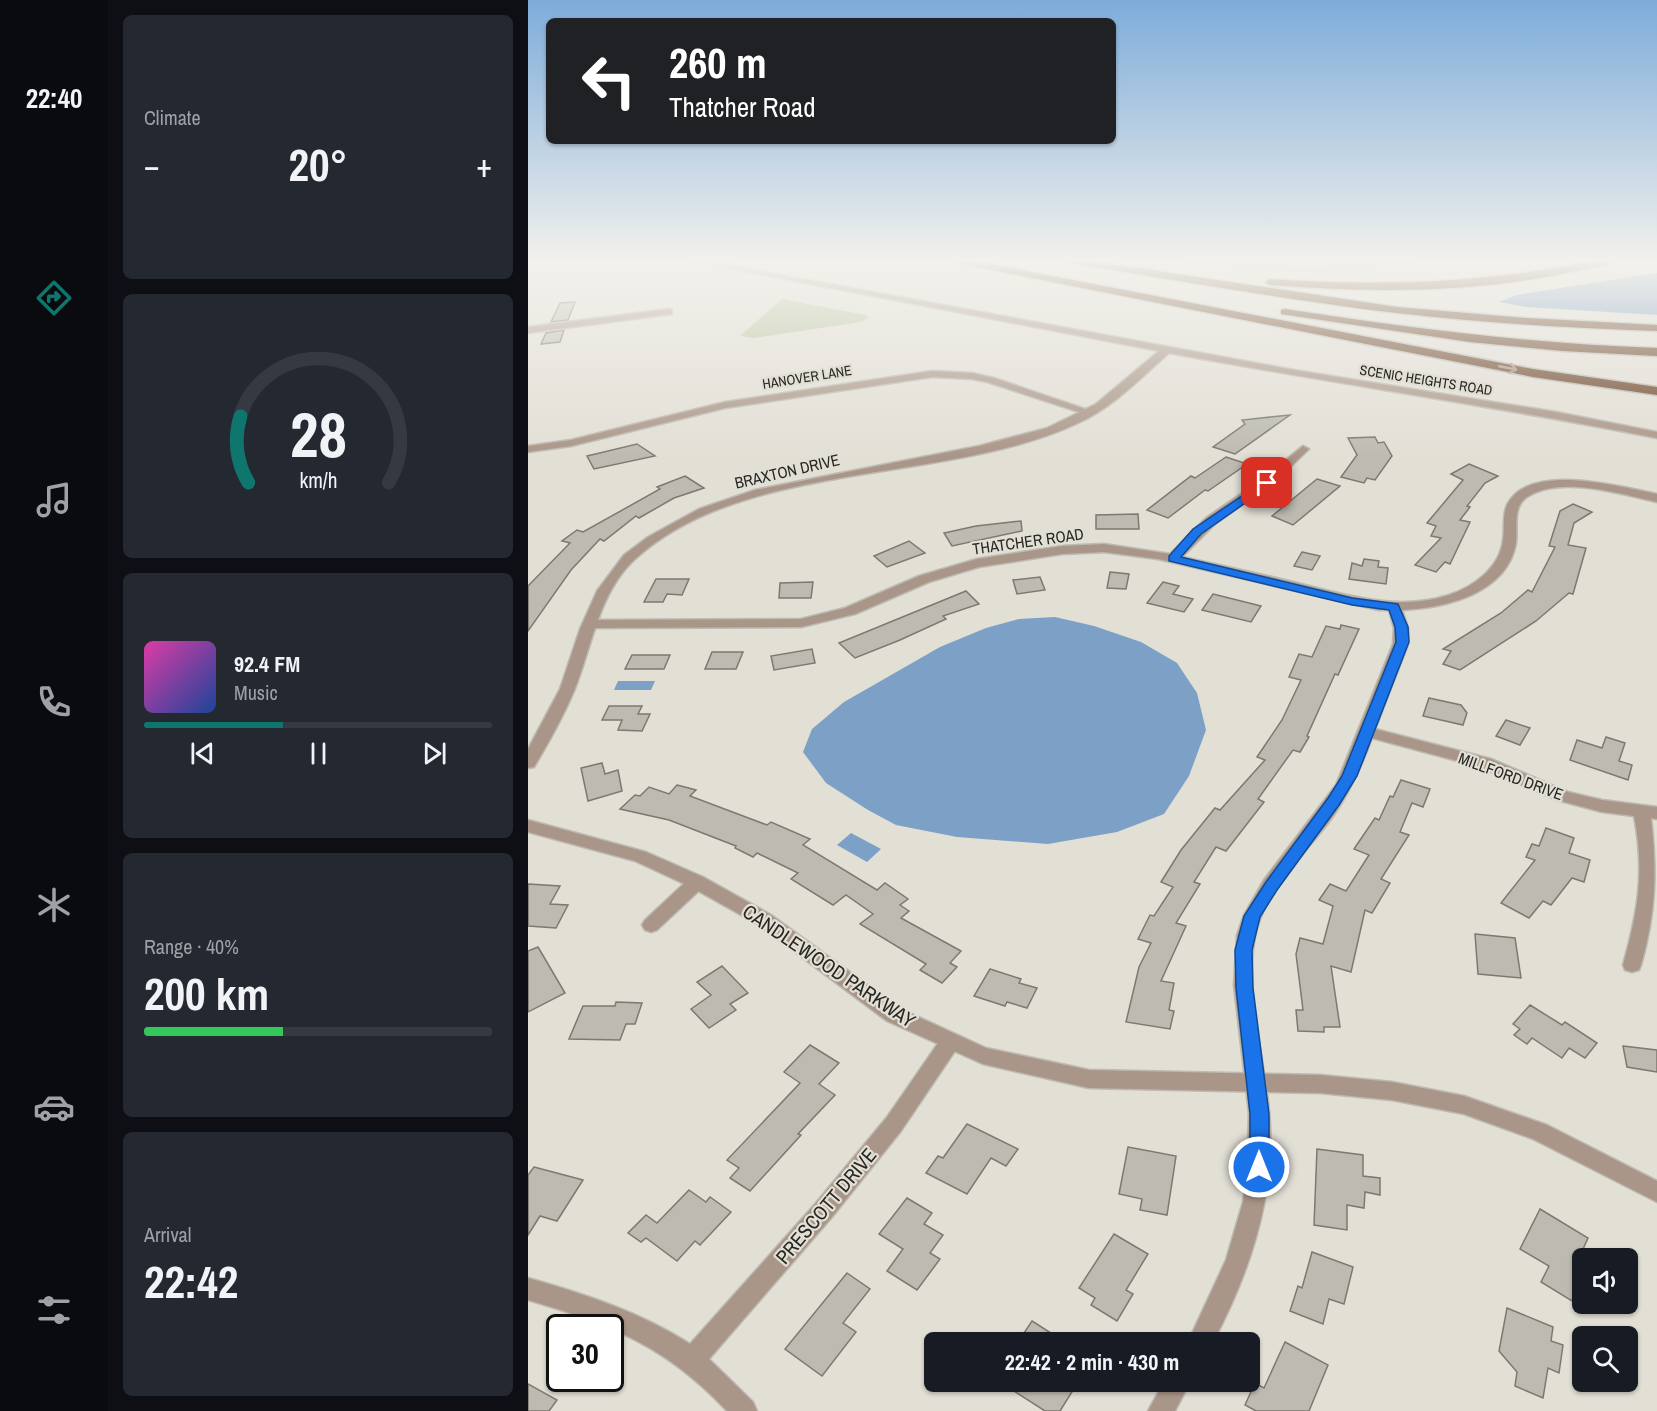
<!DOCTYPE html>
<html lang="en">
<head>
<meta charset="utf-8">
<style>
  body { margin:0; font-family:"Archivo Narrow",sans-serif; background:#242831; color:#f1f3f6; height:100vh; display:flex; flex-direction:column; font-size:22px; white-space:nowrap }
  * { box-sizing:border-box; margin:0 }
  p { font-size:20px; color:#9ea1a6 }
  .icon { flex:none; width:33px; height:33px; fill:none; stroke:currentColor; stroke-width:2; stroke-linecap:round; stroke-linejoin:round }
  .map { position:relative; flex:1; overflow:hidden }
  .drawer { display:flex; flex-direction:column; gap:15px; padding:15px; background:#0d0f14; width:420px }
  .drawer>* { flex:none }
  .banner { position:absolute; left:18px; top:18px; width:570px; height:126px; border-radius:9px; box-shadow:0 2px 4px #0004; background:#202124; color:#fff; overflow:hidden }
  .fabs { position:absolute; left:1044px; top:1248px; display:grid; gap:12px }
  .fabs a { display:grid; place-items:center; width:66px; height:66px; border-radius:9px; background:#171b24; box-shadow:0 2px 4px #0004; font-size:30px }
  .speed { position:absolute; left:18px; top:1314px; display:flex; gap:12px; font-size:30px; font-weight:700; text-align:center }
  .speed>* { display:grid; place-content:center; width:78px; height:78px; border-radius:50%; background:#171b24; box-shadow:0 2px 4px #0004; line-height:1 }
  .speed .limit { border:3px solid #111; border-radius:9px; background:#fff; color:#111 }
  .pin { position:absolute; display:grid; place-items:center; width:51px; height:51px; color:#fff; margin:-26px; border-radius:12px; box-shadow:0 3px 9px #0006 }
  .me { position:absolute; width:66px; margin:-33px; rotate:0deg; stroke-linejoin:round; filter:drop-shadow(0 0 4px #0008) }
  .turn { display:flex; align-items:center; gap:21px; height:126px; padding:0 24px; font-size:27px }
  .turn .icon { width:78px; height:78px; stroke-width:2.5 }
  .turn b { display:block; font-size:42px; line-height:51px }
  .big { font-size:45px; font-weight:800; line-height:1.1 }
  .drawer .widget { flex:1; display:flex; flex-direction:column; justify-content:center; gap:9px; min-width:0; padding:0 21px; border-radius:9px; background:#242831 }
  .drawer .dial { align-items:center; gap:0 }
  .dial svg { height:156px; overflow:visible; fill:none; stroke:#363941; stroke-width:7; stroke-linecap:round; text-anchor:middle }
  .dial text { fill:#f1f3f6; stroke:none }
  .song { display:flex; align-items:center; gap:18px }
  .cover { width:72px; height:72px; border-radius:9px; background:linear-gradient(135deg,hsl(320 70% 55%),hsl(220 70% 35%)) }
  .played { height:6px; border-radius:3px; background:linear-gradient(90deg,#0f766e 40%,#363941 40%) }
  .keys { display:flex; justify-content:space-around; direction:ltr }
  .heat { display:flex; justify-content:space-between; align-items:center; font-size:33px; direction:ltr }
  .charge { height:9px; border-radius:4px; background:linear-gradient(90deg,#34c759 40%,#363941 0) }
  .trip { position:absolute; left:396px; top:1332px; width:336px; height:60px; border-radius:9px; background:#171b24; box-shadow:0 2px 4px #0004; font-weight:800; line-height:60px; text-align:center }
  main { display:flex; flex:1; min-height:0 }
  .tabs { display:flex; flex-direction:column; width:108px; justify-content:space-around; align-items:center; background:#090b0e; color:#9ea1a6 }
  .tabs .icon { width:42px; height:42px }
  .tabs .active { color:#0f766e }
  .tabs b { font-size:27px; color:#f1f3f6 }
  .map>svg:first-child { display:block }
</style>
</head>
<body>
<main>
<nav class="tabs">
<b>22:40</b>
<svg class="icon active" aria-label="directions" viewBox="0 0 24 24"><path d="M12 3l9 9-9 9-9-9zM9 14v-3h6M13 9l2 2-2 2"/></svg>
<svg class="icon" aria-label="music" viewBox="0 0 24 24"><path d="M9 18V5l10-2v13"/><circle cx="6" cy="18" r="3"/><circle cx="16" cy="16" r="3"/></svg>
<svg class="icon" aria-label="phone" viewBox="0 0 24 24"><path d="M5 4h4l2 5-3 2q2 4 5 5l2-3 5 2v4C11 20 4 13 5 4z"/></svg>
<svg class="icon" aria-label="climate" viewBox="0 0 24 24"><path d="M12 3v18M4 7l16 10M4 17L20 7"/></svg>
<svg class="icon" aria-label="car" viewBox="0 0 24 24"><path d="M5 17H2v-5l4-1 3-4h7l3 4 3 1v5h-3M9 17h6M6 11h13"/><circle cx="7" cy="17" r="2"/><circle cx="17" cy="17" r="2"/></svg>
<svg class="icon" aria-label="filters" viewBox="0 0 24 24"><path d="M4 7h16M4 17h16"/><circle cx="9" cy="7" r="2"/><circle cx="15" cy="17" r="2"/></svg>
</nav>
<section class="drawer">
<div class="widget"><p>Climate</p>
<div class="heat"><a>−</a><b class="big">20°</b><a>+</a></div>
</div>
<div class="widget dial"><svg viewBox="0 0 100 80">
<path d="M14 69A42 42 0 1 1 86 69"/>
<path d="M14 69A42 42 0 0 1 10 35" stroke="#0f766e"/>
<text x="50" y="56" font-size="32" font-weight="700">28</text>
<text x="50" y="72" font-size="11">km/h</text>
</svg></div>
<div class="widget">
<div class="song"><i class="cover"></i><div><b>92.4 FM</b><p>Music</p></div></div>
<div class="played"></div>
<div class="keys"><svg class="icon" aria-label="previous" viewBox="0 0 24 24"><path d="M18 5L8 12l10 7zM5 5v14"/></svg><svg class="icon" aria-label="pause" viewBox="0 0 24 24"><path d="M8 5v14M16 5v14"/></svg><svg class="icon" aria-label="next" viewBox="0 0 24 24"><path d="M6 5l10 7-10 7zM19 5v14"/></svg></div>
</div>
<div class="widget"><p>Range · 40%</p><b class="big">200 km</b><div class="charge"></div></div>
<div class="widget"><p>Arrival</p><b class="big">22:42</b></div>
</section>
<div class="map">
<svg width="1129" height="1411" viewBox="0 0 1129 1411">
  <rect width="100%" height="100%" fill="#e2dfd5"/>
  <g fill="#bac49f">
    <path d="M642,260H899C858,265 816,273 775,272C731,271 686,265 642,260Z"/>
    <polygon points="254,299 338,315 341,317 333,322 226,338 212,336"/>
  </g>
  <g fill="#7ca0c6">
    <polygon points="1129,273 1129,315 998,307 971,302 988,295"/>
    <polygon points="527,617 566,626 613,642 649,663 669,693 678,730 661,776 636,814 589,832 520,844 429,837 368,825 340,810 298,783 275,752 284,729 316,702 412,647 458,628 491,619"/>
    <polygon points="90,681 127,681 123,690 86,690"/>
    <polygon points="323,833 353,849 339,862 309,845"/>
  </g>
  <g fill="#bdbbb1" stroke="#7c7971" stroke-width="1.5">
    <polygon points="47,302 40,320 23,322 32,303"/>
    <polygon points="36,330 32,342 13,344 18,333"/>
    <polygon points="762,415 707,454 685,447 717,424 714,420"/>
    <polygon points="847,437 850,443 856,442 864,456 847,480 839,478 836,483 813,477 829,455 820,438"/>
    <polygon points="109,444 127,456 66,469 59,456"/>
    <polygon points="698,457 719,464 680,491 677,490 640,518 619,510 663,476 667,478"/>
    <polygon points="941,464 970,476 957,483 939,506 942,507 932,520 942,522 922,564 917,562 908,572 887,565 913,538 903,536 908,526 899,523 935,480 923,474"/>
    <polygon points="157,476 176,488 146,498 111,518 108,516 76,541 72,539 43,570 0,631 0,586 42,543 34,541 49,530 55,532 132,489 129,487"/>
    <polygon points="789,479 812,486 765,525 744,516"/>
    <polygon points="1045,504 1064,512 1046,523 1040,545 1058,548 1045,594 1041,593 1008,621 932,670 915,664 923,651 915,649 973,613 1000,590 1004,592 1027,547 1021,546 1032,511"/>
    <polygon points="610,514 611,529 568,529 568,515"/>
    <polygon points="493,521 494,531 424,546 416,533 448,526"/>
    <polygon points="381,541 397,553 359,567 346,556"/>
    <polygon points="774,552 792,556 784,570 766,566"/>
    <polygon points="836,559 851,561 850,567 860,568 858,584 821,579 824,563 834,566"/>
    <polygon points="582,572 601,574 598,589 579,588"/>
    <polygon points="512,577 517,590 489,594 485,580"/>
    <polygon points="128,579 161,579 154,595 139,594 135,602 116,602"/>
    <polygon points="285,582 283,598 251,598 252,583"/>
    <polygon points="635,582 651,586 645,594 665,599 656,612 619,603"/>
    <polygon points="438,591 451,604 415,616 418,619 372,640 327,658 311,643"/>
    <polygon points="685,594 733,606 723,622 674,610"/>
    <polygon points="813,625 831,629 810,675 807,674 779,736 781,737 772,752 765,750 730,799 736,802 698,851 688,847 666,882 672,884 648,923 658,926 633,981 646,983 641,1010 646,1011 642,1029 598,1022 611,967 623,943 610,939 622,915 626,916 645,887 633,882 653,850 687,808 692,810 737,760 729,757 754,720 773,680 761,677 771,654 784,657 798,626 812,629"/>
    <polygon points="284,649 287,663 246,670 243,656"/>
    <polygon points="184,652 215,652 208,669 177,669"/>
    <polygon points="104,655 142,655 136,669 97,669"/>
    <polygon points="901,698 933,705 939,713 935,725 895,716"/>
    <polygon points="81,706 114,706 110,714 122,714 114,731 90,730 94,720 74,720"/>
    <polygon points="978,720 1002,728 992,745 968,736"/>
    <polygon points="1078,737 1097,743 1091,761 1104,765 1100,780 1042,760 1049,740 1074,748"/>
    <polygon points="74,763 77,774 90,770 94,791 60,801 53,768"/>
    <polygon points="873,780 902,789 895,807 884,803 872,832 881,835 853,879 862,883 844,913 837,910 823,972 803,966 812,1027 796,1027 796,1032 770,1031 768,1010 775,1010 768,954 772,938 795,944 805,906 791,900 802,884 818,891 841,855 826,849 847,818 851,820 862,796 865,797"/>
    <polygon points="149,785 168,790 162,796 239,825 243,822 282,839 275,845 349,890 357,883 380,899 372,905 381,911 373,918 433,951 422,963 429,967 414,983 392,970 398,964 332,924 345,914 318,895 305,905 263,879 270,873 229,853 225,857 207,848 208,846 141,820 92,809 107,795 112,796 121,787 141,794"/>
    <polygon points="1018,828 1046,838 1041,853 1062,860 1056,882 1044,878 1023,905 1015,901 1001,918 973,903 1007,860 998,857 1004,844 1011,846"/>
    <polygon points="0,884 32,886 22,904 40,905 28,928 0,926"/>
    <polygon points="947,934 987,938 993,978 950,974"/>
    <polygon points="10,947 37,993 0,1012 0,951"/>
    <polygon points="194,966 220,993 202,1004 208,1010 181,1028 163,1009 183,995 169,982"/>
    <polygon points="462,969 493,979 491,983 509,988 499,1008 479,1002 477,1006 446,996"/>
    <polygon points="88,1002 114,1003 107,1024 98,1024 92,1040 41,1039 55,1006 87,1006"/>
    <polygon points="1002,1005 1034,1025 1037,1022 1069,1043 1057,1058 1041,1048 1034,1058 1004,1038 999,1044 986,1035 992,1029 985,1024"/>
    <polygon points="282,1045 311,1063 291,1084 307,1095 270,1134 273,1135 222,1191 202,1178 211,1168 199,1160 272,1083 256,1072"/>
    <polygon points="1095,1046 1129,1050 1129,1072 1099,1067"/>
    <polygon points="439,1124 490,1149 478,1166 463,1158 439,1194 398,1173 410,1156 415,1158"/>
    <polygon points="600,1147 648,1156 639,1215 612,1210 614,1199 591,1194"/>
    <polygon points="789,1149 835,1155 835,1176 852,1178 852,1195 837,1192 836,1208 819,1205 819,1230 786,1225"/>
    <polygon points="6,1167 55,1180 29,1221 12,1216 0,1235 0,1175"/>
    <polygon points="161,1190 178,1202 182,1197 203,1212 172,1245 167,1241 149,1261 118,1238 113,1242 100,1233 118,1215 129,1223"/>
    <polygon points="379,1198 404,1213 396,1224 415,1235 402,1253 412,1259 389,1290 359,1271 375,1249 351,1234"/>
    <polygon points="1012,1209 1060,1238 1045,1271 1054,1277 1054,1280 1044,1301 1013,1282 1021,1266 992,1249"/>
    <polygon points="586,1234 620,1254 598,1290 605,1294 589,1321 563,1305 567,1298 551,1288"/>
    <polygon points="784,1252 825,1267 816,1304 801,1299 795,1324 762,1311 770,1286 774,1288"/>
    <polygon points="319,1273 342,1289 315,1323 328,1332 294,1376 257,1349"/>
    <polygon points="979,1308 1025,1327 1023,1341 1035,1345 1031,1373 1020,1368 1015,1398 987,1386 989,1372 971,1351"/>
    <polygon points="504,1321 537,1342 490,1342"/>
    <polygon points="757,1342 800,1365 781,1411 728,1411 717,1405 727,1383 736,1388"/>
    <polygon points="472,1382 538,1382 547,1387 532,1411 517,1411"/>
    <polygon points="0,1384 29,1400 21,1411 0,1411"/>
  </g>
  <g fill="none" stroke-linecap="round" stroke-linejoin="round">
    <g stroke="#bdbab2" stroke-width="3">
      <g id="minor">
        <polygon points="141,309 144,310 144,314 0,333 0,327"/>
        <polygon points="404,371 444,373 466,378 566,412 561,415 557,414 459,382 444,379 404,377 197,408 43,446 0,452 0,446 43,440 197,402"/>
        <path d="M775,446L781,449L754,475L687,524L654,557C692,565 731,574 769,583C819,595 869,612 921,595C945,587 972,568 975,540C977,529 974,516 979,505C1001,461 1093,487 1129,494V502C1093,494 1032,475 999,497C984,507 990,528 988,543C979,594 917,608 874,610L880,628V644L847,729L963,759L1040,792L1074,800L1129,807V819L1123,818C1129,871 1128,913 1113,965L1111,970L1104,972L1097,970L1095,965C1110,911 1117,872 1106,816L1074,812L1029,800L952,767L844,738C833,767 821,794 803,819C776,855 736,891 727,936C716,995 736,1054 741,1112C749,1193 722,1272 685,1342H660L698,1260L715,1202L719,1173L721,1113L706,985L709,935L716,915L736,880L808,785L865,644L866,628L861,610H851L630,559L576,552L534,554L451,567L401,582L327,614L273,627L62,628L55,624L62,620L273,619L317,608L391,576L449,559L534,546L576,544L642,554L678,518L733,480Z"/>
        <polygon points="169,876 175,877 178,882 175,887 129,930 123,932 117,930 114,925 117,920 163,877"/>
        <path d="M422,1034L429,1036L432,1042L429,1048L373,1131L304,1217L181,1359L225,1402L229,1411H199C138,1346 84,1325 0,1300V1278C56,1294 112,1312 162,1344L288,1203L359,1117L415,1036Z"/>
        <polygon points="636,1382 662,1382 647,1411 620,1411"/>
      </g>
    </g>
    <g stroke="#bdbab2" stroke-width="3">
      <g id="tertiary">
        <path d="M157,260H173L766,370L1028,412L1129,432V438C967,406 803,383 641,353C612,379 584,408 548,424C416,485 215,459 106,560C70,594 64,647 46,691C35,717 21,742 6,767L0,768V749L32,689L52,629L69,591L96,555L120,537L171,509L227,490L451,446L519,428L568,404L631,351Z"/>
        <polygon points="0,820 118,852 175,877 243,915 373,1009 458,1048 561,1070 792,1075 864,1082 936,1096 1019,1125 1129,1181 1129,1202 1005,1139 936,1114 864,1100 792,1093 561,1088 455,1064 359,1021 231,925 163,887 107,861 0,832"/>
      </g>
    </g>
    <g stroke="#bdbab2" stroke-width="3">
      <g id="motorway">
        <polygon points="423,260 442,260 1005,369 1129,387 1129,395 1005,377 428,263"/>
        <path d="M535,260H557L869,307L999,318L1129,325V331C1042,328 956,323 869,313C759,300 650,280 540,263Z"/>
        <path d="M1070,260H1087C1078,267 1060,268 1048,271C948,293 844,293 742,285L737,282L742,279C852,287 961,283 1070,260Z"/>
        <path d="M757,309C881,328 1004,344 1129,348V356L1035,351L942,342L753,314V310Z"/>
      </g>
    </g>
    <use href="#minor" fill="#aa9688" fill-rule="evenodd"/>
    <use href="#tertiary" fill="#aa9688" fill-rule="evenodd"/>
    <use href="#motorway" fill="#6a4326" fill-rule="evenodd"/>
  </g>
  <defs><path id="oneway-shaft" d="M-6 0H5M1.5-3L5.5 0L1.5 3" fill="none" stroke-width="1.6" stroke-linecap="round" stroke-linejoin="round" transform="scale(1.5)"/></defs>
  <use stroke="#a6917e" href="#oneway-shaft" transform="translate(980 368) rotate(11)"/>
  <linearGradient id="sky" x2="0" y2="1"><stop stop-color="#7dacda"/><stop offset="0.57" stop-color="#f2f1ec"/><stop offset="1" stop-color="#f2f1ec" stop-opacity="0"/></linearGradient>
  <rect width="1129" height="457" fill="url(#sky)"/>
  <polygon fill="#1a73e8" stroke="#114b97" stroke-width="1.5" points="739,479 745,483 743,485 673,534 653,557 824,598 870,604 880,627 881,642 829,776 811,805 749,890 732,917 724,950 725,988 741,1114 741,1167 738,1173 731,1176 724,1173 722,1167 722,1114 708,988 707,950 716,916 738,882 800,798 814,776 868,642 867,627 861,610 824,605 641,561 641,556 665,529"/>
  <g text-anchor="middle" stroke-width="4.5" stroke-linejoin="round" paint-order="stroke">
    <g font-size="14" fill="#282724" stroke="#e2dfd5">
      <text transform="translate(279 377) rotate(-9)" y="5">HANOVER LANE</text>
      <text transform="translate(898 380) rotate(9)" y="5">SCENIC HEIGHTS ROAD</text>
    </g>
    <g font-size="16" fill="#282724" stroke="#e2dfd5">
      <text transform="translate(259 471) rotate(-13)" y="6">BRAXTON DRIVE</text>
      <text transform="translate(500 541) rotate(-8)" y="6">THATCHER ROAD</text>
      <text transform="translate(983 776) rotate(20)" y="6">MILLFORD DRIVE</text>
    </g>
    <g font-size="20" fill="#282724" stroke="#e2dfd5">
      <text transform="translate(301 966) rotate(34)" y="7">CANDLEWOOD PARKWAY</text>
      <text transform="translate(298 1206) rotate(-50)" y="7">PRESCOTT DRIVE</text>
    </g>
  </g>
</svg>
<div class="fabs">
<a><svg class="icon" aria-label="sound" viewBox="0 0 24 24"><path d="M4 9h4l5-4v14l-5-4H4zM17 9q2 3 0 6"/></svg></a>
<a><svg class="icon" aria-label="search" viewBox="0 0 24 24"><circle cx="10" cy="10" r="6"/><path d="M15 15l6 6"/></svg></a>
</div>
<div class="speed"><div class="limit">30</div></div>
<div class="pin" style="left:739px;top:483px;background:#d93025"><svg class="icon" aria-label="arrive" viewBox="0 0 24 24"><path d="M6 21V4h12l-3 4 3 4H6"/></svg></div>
<svg class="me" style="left:731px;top:1167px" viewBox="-20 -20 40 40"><circle r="17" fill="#1a73e8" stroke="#fff" stroke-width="3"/><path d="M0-11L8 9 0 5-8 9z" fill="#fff"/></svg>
<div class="trip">22:42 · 2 min · 430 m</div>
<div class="banner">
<div class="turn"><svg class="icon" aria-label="left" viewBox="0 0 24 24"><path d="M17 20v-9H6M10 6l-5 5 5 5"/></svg><div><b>260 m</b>Thatcher Road</div></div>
</div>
</div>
</main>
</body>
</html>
